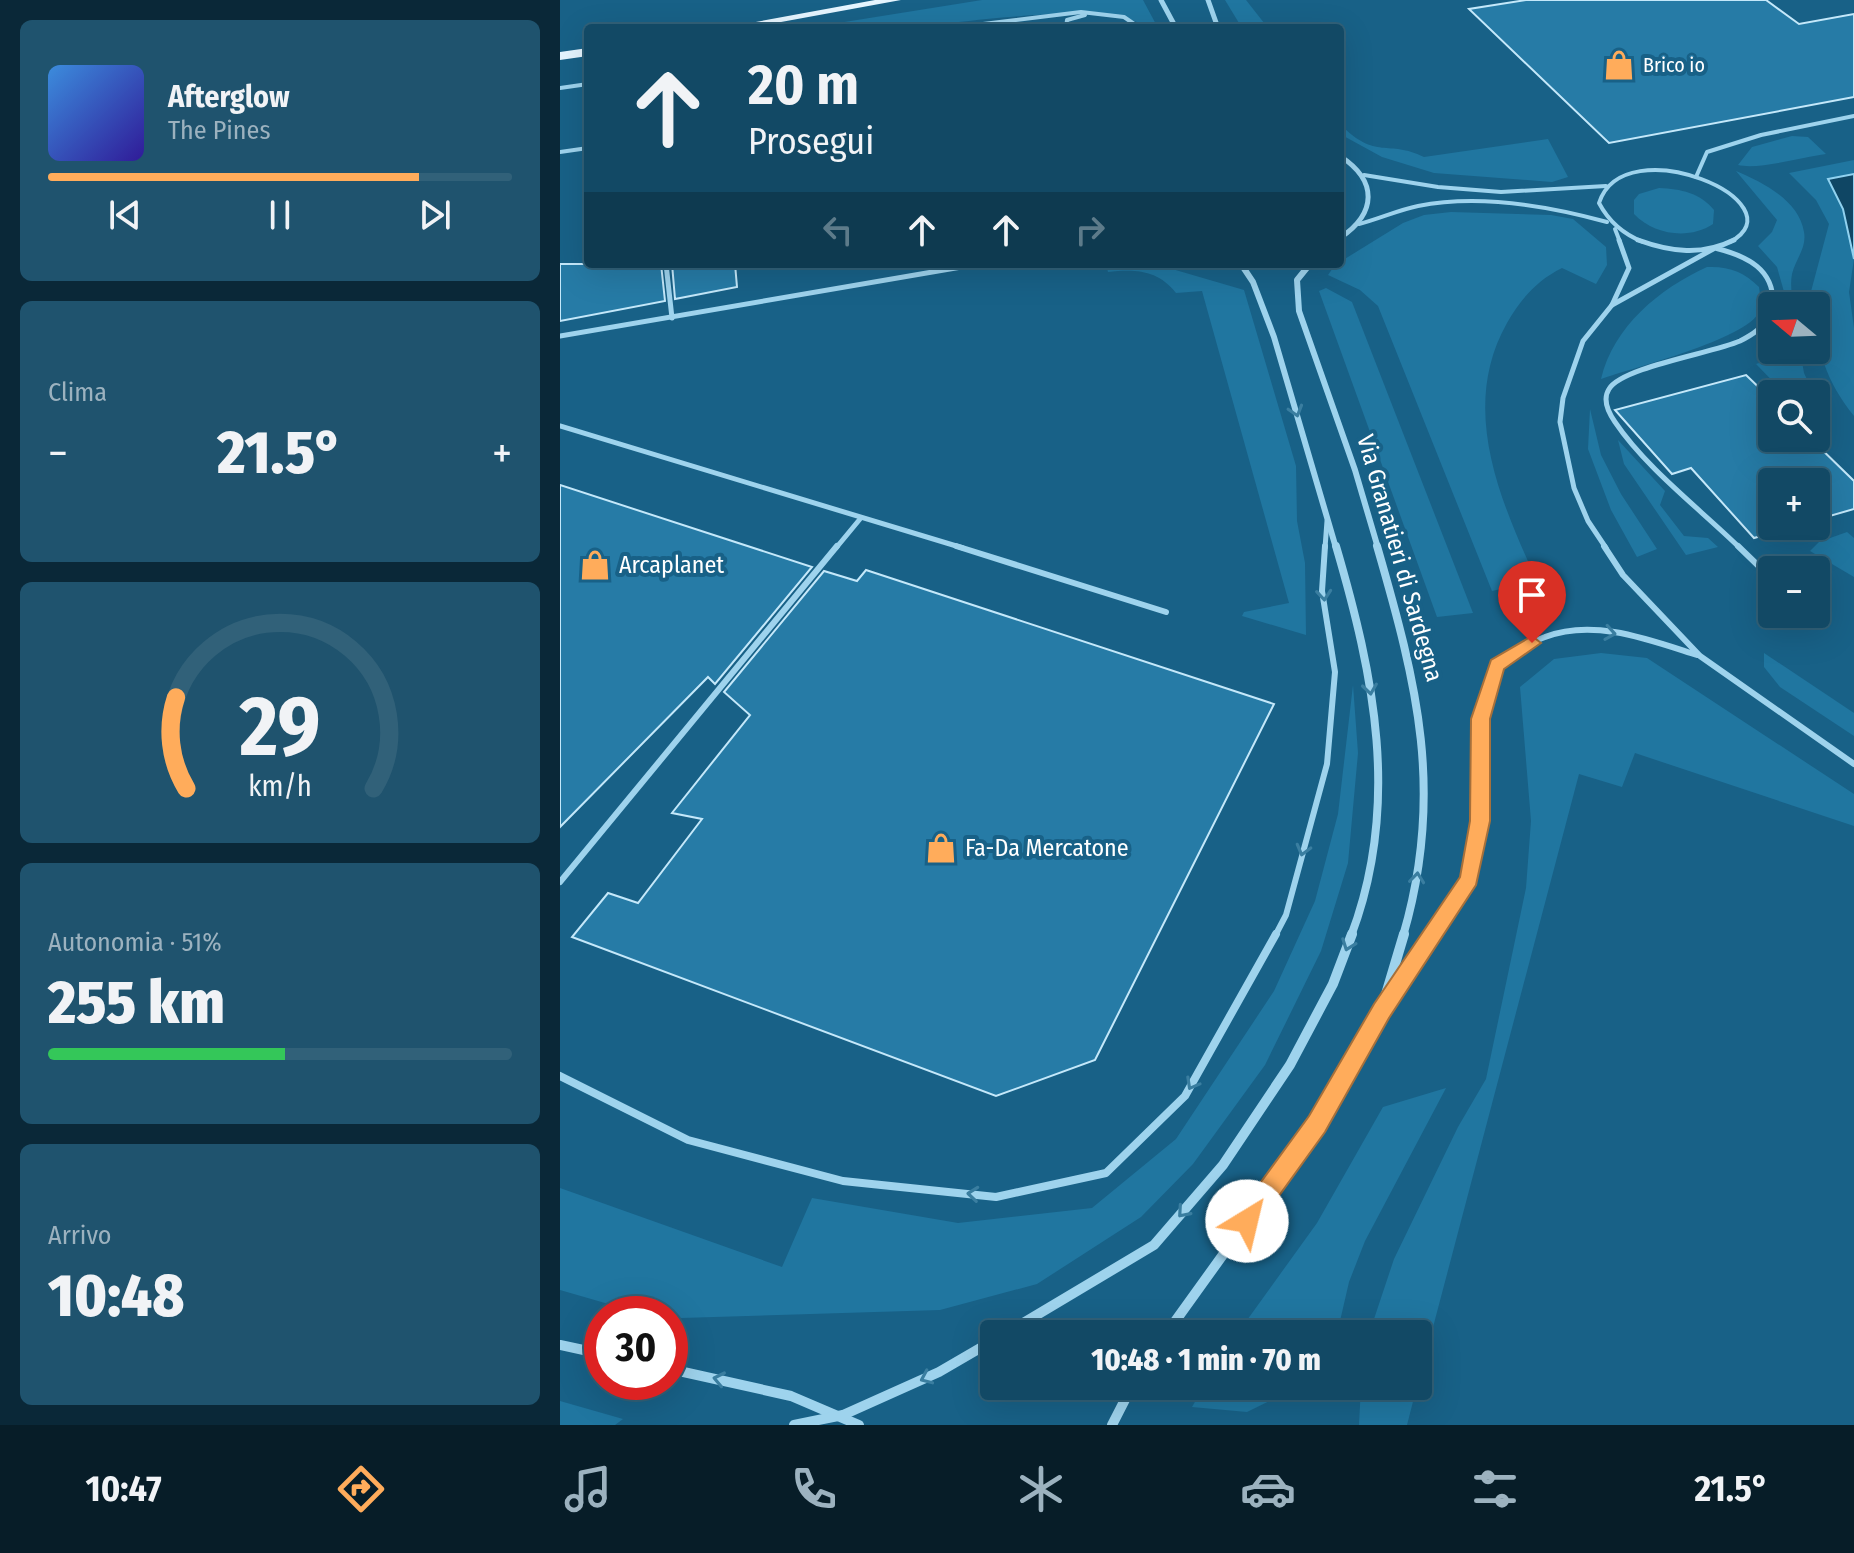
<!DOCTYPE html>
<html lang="it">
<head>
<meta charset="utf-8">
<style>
  body { margin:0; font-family:"Fira Sans Condensed",sans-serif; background:#1f536e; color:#f1f3f6; height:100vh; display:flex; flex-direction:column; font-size:30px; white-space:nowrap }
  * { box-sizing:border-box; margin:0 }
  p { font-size:26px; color:#9cb2bf }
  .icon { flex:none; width:44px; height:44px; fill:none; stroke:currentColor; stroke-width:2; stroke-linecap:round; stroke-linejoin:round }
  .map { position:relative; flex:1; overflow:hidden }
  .panel { display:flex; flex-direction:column; gap:20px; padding:20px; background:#0a2838; width:560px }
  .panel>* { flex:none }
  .banner { position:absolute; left:24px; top:24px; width:760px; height:244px; border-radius:8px; box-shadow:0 8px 32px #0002,0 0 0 2px #316179; background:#124965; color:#f1f3f6; overflow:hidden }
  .needle { width:52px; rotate:289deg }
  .fabs { position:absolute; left:1198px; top:292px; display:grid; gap:16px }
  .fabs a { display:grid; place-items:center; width:72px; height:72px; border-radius:8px; background:#124965; box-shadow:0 8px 32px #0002,0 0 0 2px #316179; font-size:40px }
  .speed { position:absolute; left:24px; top:1296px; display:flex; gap:16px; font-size:40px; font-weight:700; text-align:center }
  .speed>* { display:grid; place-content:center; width:104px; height:104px; border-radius:50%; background:#124965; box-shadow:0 8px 32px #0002,0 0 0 2px #316179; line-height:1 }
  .speed .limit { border:12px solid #d22; background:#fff; color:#111 }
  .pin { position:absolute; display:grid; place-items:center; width:68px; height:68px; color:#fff; margin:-82px -34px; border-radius:50% 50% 50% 0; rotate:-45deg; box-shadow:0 0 8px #0007 }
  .pin .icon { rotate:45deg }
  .me { position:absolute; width:88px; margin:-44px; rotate:36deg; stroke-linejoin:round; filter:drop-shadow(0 0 6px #0008) }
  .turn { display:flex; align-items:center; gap:28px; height:168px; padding:0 32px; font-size:36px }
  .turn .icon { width:104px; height:104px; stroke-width:2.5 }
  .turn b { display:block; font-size:56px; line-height:68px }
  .lanes { display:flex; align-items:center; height:76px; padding:0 32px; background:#0003; justify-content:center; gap:40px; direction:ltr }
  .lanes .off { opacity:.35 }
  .big { font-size:60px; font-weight:800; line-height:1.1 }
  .panel .card { flex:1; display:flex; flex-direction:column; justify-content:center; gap:12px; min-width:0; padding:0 28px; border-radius:12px; background:#1f536e }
  .panel .dial { align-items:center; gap:0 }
  .dial svg { height:208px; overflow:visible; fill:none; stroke:#316179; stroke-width:7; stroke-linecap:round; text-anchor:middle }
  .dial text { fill:#f1f3f6; stroke:none }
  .song { display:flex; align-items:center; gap:24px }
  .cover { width:96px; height:96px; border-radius:12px; background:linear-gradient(135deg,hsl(210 70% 55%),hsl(250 70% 35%)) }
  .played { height:8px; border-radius:4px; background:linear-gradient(90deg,#ffac5b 80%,#316179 80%) }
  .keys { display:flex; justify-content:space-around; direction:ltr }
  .heat { display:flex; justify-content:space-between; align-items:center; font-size:44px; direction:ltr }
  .charge { height:12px; border-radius:6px; background:linear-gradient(90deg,#34c759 51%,#316179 0) }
  .trip { position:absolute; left:420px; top:1320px; width:452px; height:80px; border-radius:8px; background:#124965; box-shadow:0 8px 32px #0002,0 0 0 2px #316179; font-weight:800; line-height:80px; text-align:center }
  .tab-bar { display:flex; height:128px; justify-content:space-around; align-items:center; background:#071d28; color:#9cb2bf }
  .tab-bar .icon { width:56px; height:56px }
  .tab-bar .selected { color:#ffac5b }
  .tab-bar b { font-size:36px; color:#f1f3f6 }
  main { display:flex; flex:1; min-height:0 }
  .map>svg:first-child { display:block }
</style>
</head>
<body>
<main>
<section class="panel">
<div class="card">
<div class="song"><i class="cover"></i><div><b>Afterglow</b><p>The Pines</p></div></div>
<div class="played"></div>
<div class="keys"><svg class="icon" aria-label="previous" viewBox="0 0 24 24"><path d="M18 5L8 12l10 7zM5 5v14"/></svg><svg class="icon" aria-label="pause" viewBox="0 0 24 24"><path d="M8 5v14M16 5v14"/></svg><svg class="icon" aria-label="next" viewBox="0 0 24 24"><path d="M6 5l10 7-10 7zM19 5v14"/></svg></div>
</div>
<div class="card"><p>Clima</p>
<div class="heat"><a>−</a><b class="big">21.5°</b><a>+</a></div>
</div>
<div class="card dial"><svg viewBox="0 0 100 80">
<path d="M14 69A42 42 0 1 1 86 69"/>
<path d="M14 69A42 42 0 0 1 10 34" stroke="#ffac5b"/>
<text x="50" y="56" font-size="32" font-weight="700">29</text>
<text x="50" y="72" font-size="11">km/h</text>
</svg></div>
<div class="card"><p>Autonomia · 51%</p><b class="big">255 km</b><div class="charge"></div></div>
<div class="card"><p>Arrivo</p><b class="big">10:48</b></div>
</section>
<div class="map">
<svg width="1294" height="1425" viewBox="0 0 1294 1425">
  <rect width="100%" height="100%" fill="#186187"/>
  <g fill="#2076a0">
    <path d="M422,0H583L598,28H591C540,0 409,22 345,28C313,31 279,28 247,28Z"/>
    <polygon points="665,0 686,0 708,28 682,28"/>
    <path d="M780,124C816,161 828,139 864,157L988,139L1008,177L992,182L874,173L822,157L780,134Z"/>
    <path d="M1232,136L1248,137L1266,154C1242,157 1199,170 1178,165L1192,147Z"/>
    <path d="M1294,160V197L1276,194L1283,209L1294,259L1289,292L1294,328V416C1266,381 1256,350 1256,306H1250L1249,299L1269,224L1256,200L1229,173Z"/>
    <path d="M1176,171C1202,182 1239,200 1244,232C1247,248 1235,260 1232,274C1230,284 1232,296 1233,306H1228L1217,267L1198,246L1212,232L1217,220Z"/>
    <path d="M1099,188C1121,189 1140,193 1154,210L1153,224C1129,240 1094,235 1074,214V200L1079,194Z"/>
    <path d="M891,212L991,215L1013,219L1046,247L1047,265L1036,284L1002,268C976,281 961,299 947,323C899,408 940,500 977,581L932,591L818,306L800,290L768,275L775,265L843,223L864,215Z"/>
    <path d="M546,264H595L684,290L736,466L737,521L745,563L746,635L682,616L684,612L729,603L642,291L616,293C598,270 576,269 548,272Z"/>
    <path d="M1147,267C1169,266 1184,272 1199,287C1200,295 1202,304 1199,312C1187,339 1072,368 1041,379C1054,326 1099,289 1147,267Z"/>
    <polygon points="766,288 792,302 913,613 877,617 759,291"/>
    <polygon points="1240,350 1244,373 1254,394 1225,394 1196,364"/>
    <polygon points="1030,409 1041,455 1061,494 1097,549 1077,557 1051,510 1028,449"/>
    <polygon points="1058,440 1105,491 1100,505 1124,536 1148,538 1158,547 1126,555 1064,464"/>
    <polygon points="1287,532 1294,538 1294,577 1250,551 1259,542"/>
    <polygon points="1041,653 1087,658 1294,794 1294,826 1075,753 1062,787 1019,774 858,1384 858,1334 809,1334 834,1259 898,1127 926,1079 966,888 971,821 960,687 994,659"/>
    <polygon points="1204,653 1294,713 1294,736 1220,687 1204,667"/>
    <polygon points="793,685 798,753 788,863 761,951 705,1065 633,1164 581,1217 477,1284 380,1310 121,1318 45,1303 0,1290 0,1188 222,1267 252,1198 398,1223 532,1208 616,1139 714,991 755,901 778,814"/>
    <polygon points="886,1088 805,1241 789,1282 777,1334 677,1334 757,1223 823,1107"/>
    <polygon points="644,1386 740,1386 687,1412 632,1407"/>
    <polygon points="801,1386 857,1386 847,1425 799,1425"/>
    <polygon points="0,1401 63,1419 55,1425 0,1425"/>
  </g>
  <polygon fill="#0f4664" stroke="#91d2f0" stroke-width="2" points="1294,174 1294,259 1283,209 1268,179"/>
  <g fill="#267ba6" stroke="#c4e8fa" stroke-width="2">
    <polygon points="966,0 1206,0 1239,24 1294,14 1294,97 1049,143 909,9"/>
    <polygon points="0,264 101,264 105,301 0,321"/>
    <polygon points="112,264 175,264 177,287 115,299"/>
    <polygon points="1186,375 1212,400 1212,438 1250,438 1294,481 1294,509 1256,520 1256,482 1212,482 1212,526 1236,526 1194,538 1131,468 1112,474 1055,410"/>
    <polygon points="0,485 252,567 155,684 148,677 0,827"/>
    <polygon points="306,570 714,704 535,1060 436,1096 12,937 48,893 78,903 142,819 112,813 190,715 164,692 264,571 297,581"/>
  </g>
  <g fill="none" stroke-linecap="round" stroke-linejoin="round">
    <g stroke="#9ed3ed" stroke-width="4">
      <polyline points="390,28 521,12 564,17 580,28"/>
      <polyline points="506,28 507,20 525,15"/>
      <polyline points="0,88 28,84"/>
      <polyline points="0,152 28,148"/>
      <polyline points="804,175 878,187 941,192 1046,186"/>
      <polyline points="1136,177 1147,152 1201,135 1294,116"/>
      <path d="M799,224C819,219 838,210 858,206C918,194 989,206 1047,222"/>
      <polyline points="1055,229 1060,242"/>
      <path d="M1083,242C1063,234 1049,222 1039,203C1064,126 1243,203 1170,242"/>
    </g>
    <g stroke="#9ed3ed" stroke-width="5">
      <path d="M1078,240C1111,252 1142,256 1174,240"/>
      <polyline points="106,264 112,318"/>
      <path d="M1052,305L1155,248C1187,256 1215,269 1213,306"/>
      <polyline points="0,336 419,264"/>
      <polyline points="0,426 403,548"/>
      <polyline points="276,548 300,519"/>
      <polyline points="765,548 767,521"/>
      <polyline points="1046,548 1028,521 1014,488 1000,422 1003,398 1023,341 1052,305 1069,268 1059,240"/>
      <path d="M1180,548C1140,509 1086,468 1055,422C1048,412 1042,400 1049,389C1062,367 1153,353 1180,341C1194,334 1203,327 1212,314"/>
    </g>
    <g stroke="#9ed3ed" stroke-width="6">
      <polyline points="396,546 606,612"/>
      <polyline points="1044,546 1063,575 1140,656 1294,764"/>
      <polyline points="1178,546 1212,579"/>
      <polyline points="0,882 277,546"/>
      <polyline points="715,936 726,915 767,764 775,672 762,591 765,546"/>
      <path d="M871,936L909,879L920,821L921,719L937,665C953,655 968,643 985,637C1034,618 1090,640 1137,655"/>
    </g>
    <g stroke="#9ed3ed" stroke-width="8">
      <polyline points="828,1001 873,934"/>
      <polyline points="0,1076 128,1140 283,1181 436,1197 546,1173 625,1096 716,934"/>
    </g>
    <g stroke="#9ed3ed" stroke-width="5">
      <polyline points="601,0 616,28"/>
      <polyline points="648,0 658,28"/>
      <path d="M780,156C818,181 817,213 780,238"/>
    </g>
    <g stroke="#9ed3ed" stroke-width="6">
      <polyline points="681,264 693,282 714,337 776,548"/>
      <polyline points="750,264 737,280 739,311 795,470 818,548"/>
    </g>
    <g stroke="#9ed3ed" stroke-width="8">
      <path d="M776,546C814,676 841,804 791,936"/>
      <path d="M817,546C857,684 885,793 843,936"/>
    </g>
    <g stroke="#9ed3ed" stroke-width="10">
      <polyline points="445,1334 594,1245 663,1165 730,1065 773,984 792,934"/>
      <polyline points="606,1334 757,1124 796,1059 821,1011 844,934"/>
      <polyline points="0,1345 42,1354"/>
      <polyline points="110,1369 231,1396 299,1425"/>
      <polyline points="234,1425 283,1415 379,1372 434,1340"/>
      <polyline points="552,1425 572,1386"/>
    </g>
    <g fill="#e5f5ff" fill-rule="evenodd">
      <polygon points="315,0 341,0 189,28 163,28"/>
      <polygon points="28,48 28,56 0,60 0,52"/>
    </g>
  </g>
  <defs><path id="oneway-chevron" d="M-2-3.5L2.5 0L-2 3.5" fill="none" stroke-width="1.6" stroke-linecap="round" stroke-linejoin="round" transform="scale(2)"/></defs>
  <g stroke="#3a7ea0">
    <use href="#oneway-chevron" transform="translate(736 411) rotate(73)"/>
    <use href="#oneway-chevron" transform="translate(764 595) rotate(85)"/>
    <use href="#oneway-chevron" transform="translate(1050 633) rotate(9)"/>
    <use href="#oneway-chevron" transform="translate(810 689) rotate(82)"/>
    <use href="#oneway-chevron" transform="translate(743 850) rotate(105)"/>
    <use href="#oneway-chevron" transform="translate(857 878) rotate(-84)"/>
    <use href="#oneway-chevron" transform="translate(788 945) rotate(110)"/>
    <use href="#oneway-chevron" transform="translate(632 1084) rotate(119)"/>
    <use href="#oneway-chevron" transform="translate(413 1194) rotate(-174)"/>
    <use href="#oneway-chevron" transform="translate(623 1212) rotate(131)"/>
    <use href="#oneway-chevron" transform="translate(366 1378) rotate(156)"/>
    <use href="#oneway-chevron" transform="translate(159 1379) rotate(-168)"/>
  </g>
  <polygon fill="#ffac5b" stroke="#a6703b" stroke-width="2" points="972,636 981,643 944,669 930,719 930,821 916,885 829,1018 765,1132 695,1229 687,1233 679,1229 675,1221 679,1212 749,1116 814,1004 900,877 910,821 911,719 931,660"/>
  <defs>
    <g id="shop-bare" transform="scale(2.4)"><path d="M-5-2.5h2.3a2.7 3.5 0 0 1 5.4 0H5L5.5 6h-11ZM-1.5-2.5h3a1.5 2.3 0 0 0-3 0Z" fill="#ffac5b" stroke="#186187" stroke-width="2.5" paint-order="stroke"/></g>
  </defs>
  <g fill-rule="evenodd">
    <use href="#shop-bare" x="1059" y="65"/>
    <use href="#shop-bare" x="35" y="565"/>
    <use href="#shop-bare" x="381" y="848"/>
  </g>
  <g text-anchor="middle" stroke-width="8" stroke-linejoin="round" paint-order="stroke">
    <g font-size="20" fill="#fff" stroke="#186187" text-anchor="start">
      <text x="1083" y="72">Brico io</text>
    </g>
    <g font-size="24" fill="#fff" stroke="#186187">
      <text transform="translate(840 558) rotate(74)" y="8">Via Granatieri di Sardegna</text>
    </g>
    <g font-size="24" fill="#fff" stroke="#186187" text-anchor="start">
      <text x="59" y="573">Arcaplanet</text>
      <text x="405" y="856">Fa-Da Mercatone</text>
    </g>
  </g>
</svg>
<div class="fabs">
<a><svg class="needle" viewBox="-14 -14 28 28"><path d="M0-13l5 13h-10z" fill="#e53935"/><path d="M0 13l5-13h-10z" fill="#9cb2bf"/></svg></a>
<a><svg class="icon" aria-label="search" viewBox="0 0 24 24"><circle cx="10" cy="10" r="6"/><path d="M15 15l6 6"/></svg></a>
<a>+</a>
<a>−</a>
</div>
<div class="speed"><div class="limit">30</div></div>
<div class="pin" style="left:972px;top:643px;background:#d93025"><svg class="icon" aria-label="arrive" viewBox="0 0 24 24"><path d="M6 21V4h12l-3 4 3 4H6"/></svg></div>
<svg class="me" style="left:687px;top:1221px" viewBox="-20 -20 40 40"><circle r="19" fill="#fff"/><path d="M0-13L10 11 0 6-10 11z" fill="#ffac5b"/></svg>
<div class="trip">10:48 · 1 min · 70 m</div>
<div class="banner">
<div class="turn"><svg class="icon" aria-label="ahead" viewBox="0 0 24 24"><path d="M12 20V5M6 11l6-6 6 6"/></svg><div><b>20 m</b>Prosegui</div></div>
<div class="lanes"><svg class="icon off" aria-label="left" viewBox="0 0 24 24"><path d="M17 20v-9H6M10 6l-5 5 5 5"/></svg><svg class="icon" aria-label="ahead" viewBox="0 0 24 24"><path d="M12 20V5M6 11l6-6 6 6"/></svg><svg class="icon" aria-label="ahead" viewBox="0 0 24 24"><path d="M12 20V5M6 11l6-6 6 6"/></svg><svg class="icon off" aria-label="right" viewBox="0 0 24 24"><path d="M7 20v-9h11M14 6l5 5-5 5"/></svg></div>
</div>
</div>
</main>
<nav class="tab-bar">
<b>10:47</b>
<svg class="icon selected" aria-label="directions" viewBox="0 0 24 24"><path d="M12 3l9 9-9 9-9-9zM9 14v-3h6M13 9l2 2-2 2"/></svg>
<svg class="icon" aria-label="music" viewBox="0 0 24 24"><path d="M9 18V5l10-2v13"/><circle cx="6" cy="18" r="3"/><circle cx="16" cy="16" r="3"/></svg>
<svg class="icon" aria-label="phone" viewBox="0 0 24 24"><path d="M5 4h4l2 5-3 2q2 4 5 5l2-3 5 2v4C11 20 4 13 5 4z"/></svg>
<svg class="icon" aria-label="climate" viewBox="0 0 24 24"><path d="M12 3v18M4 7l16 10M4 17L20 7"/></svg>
<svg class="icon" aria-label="car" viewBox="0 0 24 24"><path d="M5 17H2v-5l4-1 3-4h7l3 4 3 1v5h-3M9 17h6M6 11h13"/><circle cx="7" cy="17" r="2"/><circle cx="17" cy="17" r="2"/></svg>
<svg class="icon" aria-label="filters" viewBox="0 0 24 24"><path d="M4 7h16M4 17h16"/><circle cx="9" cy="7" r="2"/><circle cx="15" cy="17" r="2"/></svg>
<b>21.5°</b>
</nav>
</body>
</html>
